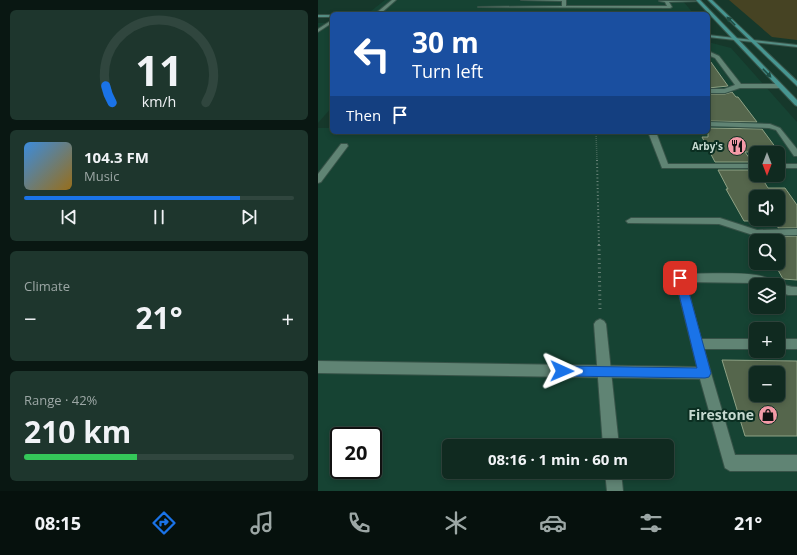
<!DOCTYPE html>
<html lang="en">
<head>
<meta charset="utf-8">
<style>
  body { margin:0; font-family:"Open Sans",sans-serif; background:#1e362d; color:#f1f3f6; height:100vh; display:flex; flex-direction:column; font-size:15px; white-space:nowrap }
  * { box-sizing:border-box; margin:0 }
  p { font-size:13px; color:#9ca7a5 }
  .icon { flex:none; width:22px; height:22px; fill:none; stroke:currentColor; stroke-width:2; stroke-linecap:round; stroke-linejoin:round }
  .map { position:relative; flex:1; overflow:hidden }
  .panel { display:flex; flex-direction:column; gap:10px; padding:10px; background:#091712; width:318px }
  .panel>* { flex:none }
  .guide { position:absolute; left:12px; top:12px; width:380px; height:122px; border-radius:6px; box-shadow:0 2px 6px #0003,0 0 0 1px #30463e; background:#1a4fa0; color:#fff; overflow:hidden }
  .needle { width:26px; rotate:180deg }
  .tools { position:absolute; left:431px; top:146px; display:grid; gap:8px }
  .tools a { display:grid; place-items:center; width:36px; height:36px; border-radius:6px; background:#102a20; box-shadow:0 2px 6px #0003,0 0 0 1px #30463e; font-size:20px }
  .speed { position:absolute; left:12px; top:427px; display:flex; gap:8px; font-size:20px; font-weight:700; text-align:center }
  .speed>* { display:grid; place-content:center; width:52px; height:52px; border-radius:50%; background:#102a20; box-shadow:0 2px 6px #0003,0 0 0 1px #30463e; line-height:1 }
  .speed .limit { border:2px solid #111; border-radius:6px; background:#fff; color:#111 }
  .pin { position:absolute; display:grid; place-items:center; width:34px; height:34px; color:#fff; margin:-17px; border-radius:8px; box-shadow:0 2px 6px #0006 }
  .me { position:absolute; width:44px; margin:-22px; rotate:91deg; stroke-linejoin:round; filter:drop-shadow(0 0 3px #0008) }
  .turn { display:flex; align-items:center; gap:14px; height:84px; padding:0 16px; font-size:18px }
  .turn .icon { width:52px; height:52px; stroke-width:2.5 }
  .turn b { display:block; font-size:28px; line-height:34px }
  .then { display:flex; align-items:center; height:38px; padding:0 16px; background:#0003; gap:8px; font-size:15px }
  .big { font-size:30px; font-weight:700; line-height:1.1 }
  .panel .tile { flex:1; display:flex; flex-direction:column; justify-content:center; gap:6px; min-width:0; padding:0 14px; border-radius:6px; background:#1e362d }
  .panel .dial { align-items:center; gap:0 }
  .dial svg { height:104px; overflow:visible; fill:none; stroke:#30463e; stroke-width:7; stroke-linecap:round; text-anchor:middle }
  .dial text { fill:#f1f3f6; stroke:none }
  .song { display:flex; align-items:center; gap:12px }
  .cover { width:48px; height:48px; border-radius:6px; background:linear-gradient(135deg,hsl(210 70% 55%),hsl(40 70% 35%)) }
  .played { height:4px; border-radius:2px; background:linear-gradient(90deg,#1a73e8 80%,#30463e 80%) }
  .keys { display:flex; justify-content:space-around; direction:ltr }
  .heat { display:flex; justify-content:space-between; align-items:center; font-size:22px; direction:ltr }
  .charge { height:6px; border-radius:3px; background:linear-gradient(90deg,#34c759 42%,#30463e 0) }
  .trip { position:absolute; left:124px; top:439px; width:232px; height:40px; border-radius:6px; background:#102a20; box-shadow:0 2px 6px #0003,0 0 0 1px #30463e; font-weight:700; line-height:40px; text-align:center }
  .dock { display:flex; height:64px; justify-content:space-around; align-items:center; background:#06110d; color:#9ca7a5 }
  .dock .icon { width:28px; height:28px }
  .dock .current { color:#1a73e8 }
  .dock b { font-size:18px; color:#f1f3f6 }
  main { display:flex; flex:1; min-height:0 }
  .map>svg:first-child { display:block }
</style>
</head>
<body>
<main>
<section class="panel">
<div class="tile dial"><svg viewBox="0 0 100 80">
<path d="M14 69A42 42 0 1 1 86 69"/>
<path d="M14 69A42 42 0 0 1 9 56" stroke="#1a73e8"/>
<text x="50" y="56" font-size="32" font-weight="700">11</text>
<text x="50" y="72" font-size="11">km/h</text>
</svg></div>
<div class="tile">
<div class="song"><i class="cover"></i><div><b>104.3 FM</b><p>Music</p></div></div>
<div class="played"></div>
<div class="keys"><svg class="icon" aria-label="previous" viewBox="0 0 24 24"><path d="M18 5L8 12l10 7zM5 5v14"/></svg><svg class="icon" aria-label="pause" viewBox="0 0 24 24"><path d="M8 5v14M16 5v14"/></svg><svg class="icon" aria-label="next" viewBox="0 0 24 24"><path d="M6 5l10 7-10 7zM19 5v14"/></svg></div>
</div>
<div class="tile"><p>Climate</p>
<div class="heat"><a>−</a><b class="big">21°</b><a>+</a></div>
</div>
<div class="tile"><p>Range · 42%</p><b class="big">210 km</b><div class="charge"></div></div>
</section>
<div class="map">
<svg width="479" height="491" viewBox="0 0 479 491">
  <rect width="100%" height="100%" fill="#16382b"/>
  <g fill="#164333" fill-rule="evenodd">
    <polygon points="67,0 364,0 376,14 53,11"/>
    <polygon points="0,23 14,23 14,107 0,123"/>
    <path d="M390,42L413,48L479,122V491H0V128H14V132H390ZM438,153H460V175H438ZM438,197H460V219H438ZM438,241H460V263H438ZM438,285H460V307H438ZM438,329H460V351H438ZM438,373H460V395H438ZM21,436H55V470H21ZM131,446H349V472H131Z"/>
  </g>
  <polygon fill="#464323" points="411,0 479,0 479,40 454,37"/>
  <g fill="#55664c" stroke="#8fa285" fill-rule="evenodd">
    <polygon points="390,58 410,86 390,88"/>
    <polygon points="414,92 418,97 420,97 439,122 390,121 390,94 407,94"/>
    <polygon points="390,128 444,129 461,152 427,152 434,162 397,162 384,137 390,137"/>
    <path d="M400,170H438V175H442L450,188H467L479,205V228H460V221H426L408,189H410ZM438,197H460V219H438Z"/>
    <polygon points="479,236 479,280 465,279 460,270 460,237"/>
    <path d="M404,360L479,361V436H427ZM438,373H460V395H438Z"/>
  </g>
  <g fill="none" stroke-linecap="round" stroke-linejoin="round">
    <g stroke="#375348" stroke-width="2">
      <g id="service">
        <polygon points="203,0 248,0 248,6 349,6 347,2 341,1 383,1 351,2 354,7 352,8 160,7 244,6 244,1"/>
        <polygon points="14,20 14,23 0,32 0,29"/>
        <polygon points="390,51 401,56 423,84 462,84 465,86 462,88 422,88 407,93 390,93 390,89 406,89 417,85 397,58 390,55"/>
        <polygon points="390,122 452,124 462,128 479,149 479,156 476,156 458,130 451,128 390,126"/>
        <polygon points="330,132 338,132 350,164 438,164 438,168 344,168"/>
        <polygon points="23,144 29,144 30,146 3,182 0,183 0,174"/>
        <rect x="460" y="164" width="19" height="4"/>
        <polygon points="313,218 402,218 439,230 479,229 479,235 438,236 401,224 310,223 308,221"/>
        <path d="M362,274C386,274 415,272 438,275C453,277 463,287 479,287V295H470L460,291V285H443L437,283L368,282L383,339H438V349H386L417,455H479V471H412L407,468L382,379L0,373V361L379,367L357,278L358,275Z"/>
        <rect x="460" y="339" width="19" height="10"/>
      </g>
    </g>
    <g stroke="#375348" stroke-width="2">
      <g id="minor">
        <polygon points="74,0 78,0 62,14 57,14"/>
        <polygon points="282,319 286,321 288,324 301,446 285,446 276,324 278,321"/>
        <polygon points="287,472 303,472 305,491 289,491"/>
      </g>
    </g>
    <g stroke="#375348" stroke-width="2">
      <g id="secondary">
        <rect x="0" y="15" width="14" height="2"/>
        <polygon points="390,35 479,45 479,47 390,37"/>
      </g>
    </g>
    <g stroke="#375348" stroke-width="2">
      <g id="primary">
        <polygon points="378,0 382,0 479,100 479,106 477,105"/>
        <polygon points="390,0 394,0 479,81 479,86"/>
      </g>
    </g>
    <polyline stroke="#698479" stroke-width="1.5" stroke-dasharray="0.5 1.5" stroke-linecap="butt" points="278,132 279,161"/>
    <polyline stroke="#698479" stroke-width="2" stroke-dasharray="1 2.5" stroke-linecap="butt" points="279,160 281,246"/>
    <polyline stroke="#698479" stroke-width="3" stroke-dasharray="1 3.5" stroke-linecap="butt" points="281,245 282,309"/>
    <use href="#service" fill="#608474" fill-rule="evenodd"/>
    <use href="#minor" fill="#608474" fill-rule="evenodd"/>
    <use href="#secondary" fill="#548d83" fill-rule="evenodd"/>
    <use href="#primary" fill="#479691" fill-rule="evenodd"/>
  </g>
  <defs><path id="oneway-solid" d="M-6-.8H1V-3.2L6.5 0L1 3.2V.8H-6Z"/></defs>
  <g fill="#1d4d43">
    <use href="#oneway-solid" transform="translate(413 21) rotate(-135)"/>
    <use href="#oneway-solid" transform="translate(449 73) rotate(46)"/>
  </g>
  <polygon fill="#1a73e8" stroke="#114b97" points="362,274 367,278 393,373 391,377 387,378 244,376 240,375 238,371 240,367 244,366 379,368 357,278"/>
  <defs>
    <g id="restaurant-disc" transform="scale(1)"><circle r="9.5" fill="#f39aa7" stroke="#0b2e21"/><path d="M-5-6h1v4h1v-4h1v4h1v-4h1v5L-1.5 .5V6h-2V.5L-5-1ZM5-6V6H3V1.5H1.5Q1.5-4 5-6Z" fill="#111"/></g>
    <g id="shop-disc" transform="scale(1)"><circle r="9.5" fill="#f39aa7" stroke="#0b2e21"/><path d="M-5-2.5h2.3a2.7 3.5 0 0 1 5.4 0H5L5.5 6h-11ZM-1.5-2.5h3a1.5 2.3 0 0 0-3 0Z" fill="#111"/></g>
  </defs>
  <g fill-rule="evenodd">
    <use href="#restaurant-disc" x="419" y="146"/>
    <use href="#shop-disc" x="450" y="415"/>
  </g>
  <g text-anchor="middle" stroke-width="4" stroke-linejoin="round" paint-order="stroke">
    <g font-size="10" font-weight="bold" fill="#c6d9d0" stroke="#0b2e21" text-anchor="end">
      <text x="405" y="150">Arby's</text>
    </g>
    <g font-size="14" font-weight="bold" fill="#c6d9d0" stroke="#0b2e21" text-anchor="end">
      <text x="436" y="420">Firestone</text>
    </g>
  </g>
</svg>
<div class="tools">
<a><svg class="needle" viewBox="-14 -14 28 28"><path d="M0-13l5 13h-10z" fill="#e53935"/><path d="M0 13l5-13h-10z" fill="#9ca7a5"/></svg></a>
<a><svg class="icon" aria-label="sound" viewBox="0 0 24 24"><path d="M4 9h4l5-4v14l-5-4H4zM17 9q2 3 0 6"/></svg></a>
<a><svg class="icon" aria-label="search" viewBox="0 0 24 24"><circle cx="10" cy="10" r="6"/><path d="M15 15l6 6"/></svg></a>
<a><svg class="icon" aria-label="layers" viewBox="0 0 24 24"><path d="M12 4l9 5-9 5-9-5zM3 14l9 5 9-5"/></svg></a>
<a>+</a>
<a>−</a>
</div>
<div class="speed"><div class="limit">20</div></div>
<div class="pin" style="left:362px;top:278px;background:#d93025"><svg class="icon" aria-label="arrive" viewBox="0 0 24 24"><path d="M6 21V4h12l-3 4 3 4H6"/></svg></div>
<svg class="me" style="left:244px;top:371px" viewBox="-20 -20 40 40"><path d="M0-17L14 15 0 8-14 15z" fill="#1a73e8" stroke="#fff" stroke-width="4"/></svg>
<div class="trip">08:16 · 1 min · 60 m</div>
<div class="guide">
<div class="turn"><svg class="icon" aria-label="left" viewBox="0 0 24 24"><path d="M17 20v-9H6M10 6l-5 5 5 5"/></svg><div><b>30 m</b>Turn left</div></div>
<div class="then">Then<svg class="icon" aria-label="arrive" viewBox="0 0 24 24"><path d="M6 21V4h12l-3 4 3 4H6"/></svg></div>
</div>
</div>
</main>
<nav class="dock">
<b>08:15</b>
<svg class="icon current" aria-label="directions" viewBox="0 0 24 24"><path d="M12 3l9 9-9 9-9-9zM9 14v-3h6M13 9l2 2-2 2"/></svg>
<svg class="icon" aria-label="music" viewBox="0 0 24 24"><path d="M9 18V5l10-2v13"/><circle cx="6" cy="18" r="3"/><circle cx="16" cy="16" r="3"/></svg>
<svg class="icon" aria-label="phone" viewBox="0 0 24 24"><path d="M5 4h4l2 5-3 2q2 4 5 5l2-3 5 2v4C11 20 4 13 5 4z"/></svg>
<svg class="icon" aria-label="climate" viewBox="0 0 24 24"><path d="M12 3v18M4 7l16 10M4 17L20 7"/></svg>
<svg class="icon" aria-label="car" viewBox="0 0 24 24"><path d="M5 17H2v-5l4-1 3-4h7l3 4 3 1v5h-3M9 17h6M6 11h13"/><circle cx="7" cy="17" r="2"/><circle cx="17" cy="17" r="2"/></svg>
<svg class="icon" aria-label="filters" viewBox="0 0 24 24"><path d="M4 7h16M4 17h16"/><circle cx="9" cy="7" r="2"/><circle cx="15" cy="17" r="2"/></svg>
<b>21°</b>
</nav>
</body>
</html>
